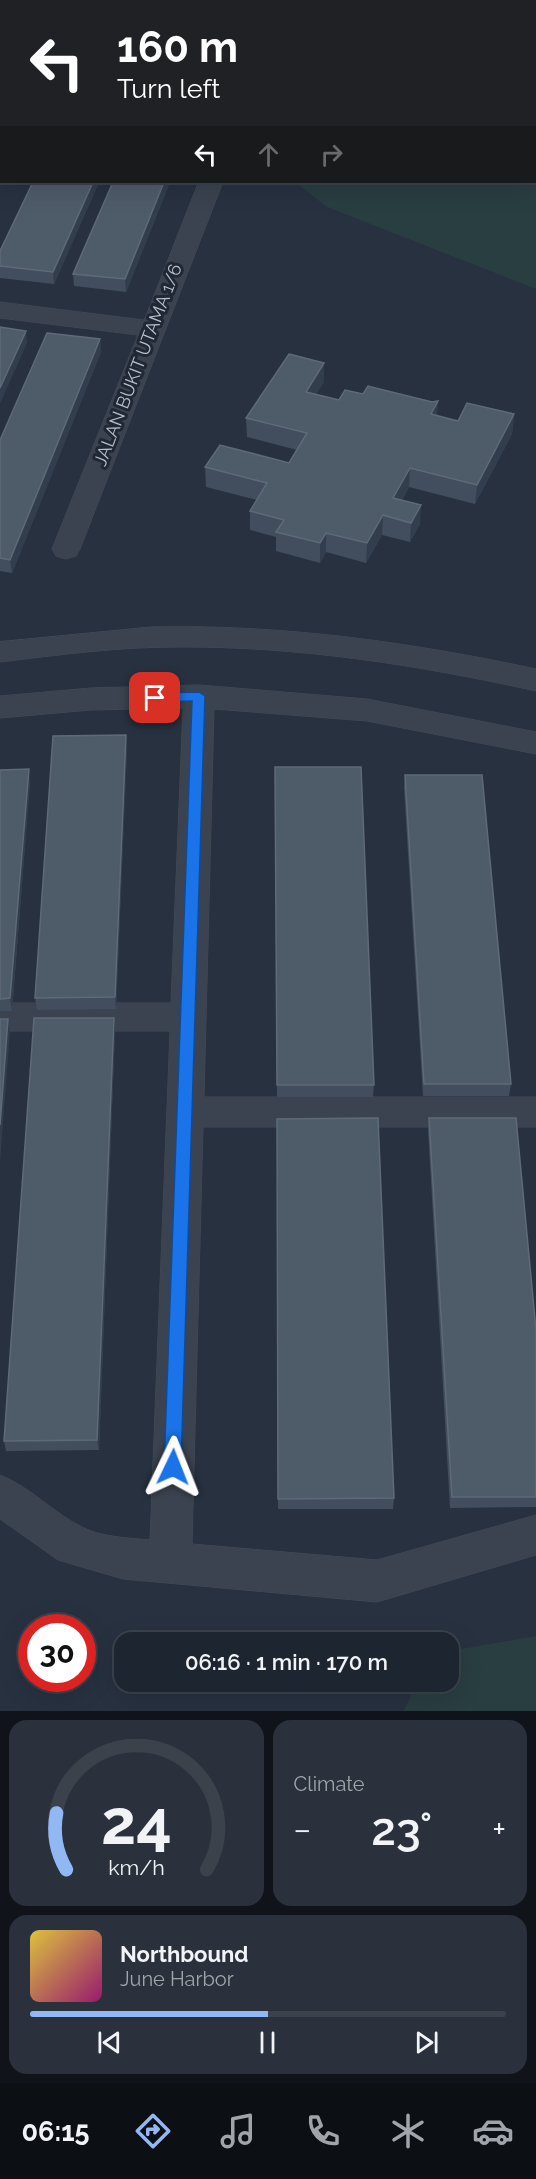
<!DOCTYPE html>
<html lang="en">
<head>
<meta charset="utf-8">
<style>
  body { margin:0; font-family:Raleway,sans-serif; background:#2a313c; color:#f1f3f6; height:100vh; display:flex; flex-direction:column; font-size:22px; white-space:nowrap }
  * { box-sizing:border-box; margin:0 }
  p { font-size:20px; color:#a0a5ab }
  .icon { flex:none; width:33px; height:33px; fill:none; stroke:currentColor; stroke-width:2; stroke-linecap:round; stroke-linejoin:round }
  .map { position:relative; height:1711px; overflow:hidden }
  .details { display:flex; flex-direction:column; gap:9px; padding:9px; background:#10141a; flex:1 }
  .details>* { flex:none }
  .top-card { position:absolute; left:0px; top:0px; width:537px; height:183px; box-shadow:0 6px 24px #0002,0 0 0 2px #3b424c; background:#202124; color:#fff; overflow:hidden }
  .speed { position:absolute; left:18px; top:1614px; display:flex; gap:12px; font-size:30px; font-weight:700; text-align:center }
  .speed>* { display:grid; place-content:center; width:78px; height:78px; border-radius:50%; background:#1d2530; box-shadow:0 6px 24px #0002,0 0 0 2px #3b424c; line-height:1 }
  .speed .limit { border:9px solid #d22; background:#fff; color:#111 }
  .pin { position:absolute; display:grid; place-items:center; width:51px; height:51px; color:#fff; margin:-26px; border-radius:12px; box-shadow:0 3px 9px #0006 }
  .me { position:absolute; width:66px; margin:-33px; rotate:2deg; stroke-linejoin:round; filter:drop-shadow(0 0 4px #0008) }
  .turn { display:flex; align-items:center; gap:21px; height:126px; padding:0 18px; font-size:27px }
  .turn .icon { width:78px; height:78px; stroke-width:2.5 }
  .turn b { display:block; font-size:42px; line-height:51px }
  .lanes { display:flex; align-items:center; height:57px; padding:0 18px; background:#0003; justify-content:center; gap:30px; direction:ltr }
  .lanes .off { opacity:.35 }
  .big { font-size:45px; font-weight:600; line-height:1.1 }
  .details .widget { flex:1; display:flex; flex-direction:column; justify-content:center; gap:9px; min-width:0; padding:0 21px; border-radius:18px; background:#2a313c }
  .details .dial { align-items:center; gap:0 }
  .dial svg { height:156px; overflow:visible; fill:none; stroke:#3b424c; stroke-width:7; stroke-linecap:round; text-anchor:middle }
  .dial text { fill:#f1f3f6; stroke:none }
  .song { display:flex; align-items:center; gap:18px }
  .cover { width:72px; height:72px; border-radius:9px; background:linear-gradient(135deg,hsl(50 70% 55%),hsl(320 70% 35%)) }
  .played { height:6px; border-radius:3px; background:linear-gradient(90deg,#92b8f4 50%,#3b424c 50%) }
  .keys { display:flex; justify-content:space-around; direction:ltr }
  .heat { display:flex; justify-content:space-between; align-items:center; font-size:33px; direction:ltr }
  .details .tiles { flex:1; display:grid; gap:9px; grid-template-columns:1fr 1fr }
  .widget:last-child { grid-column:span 2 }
  .trip { position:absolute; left:114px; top:1632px; width:345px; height:60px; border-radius:18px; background:#1d2530; box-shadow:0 6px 24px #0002,0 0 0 2px #3b424c; font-weight:600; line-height:60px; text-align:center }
  .menu { display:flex; height:96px; justify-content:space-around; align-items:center; background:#0c0f13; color:#a0a5ab }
  .menu .icon { width:42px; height:42px }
  .menu .selected { color:#92b8f4 }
  .menu b { font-size:27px; color:#f1f3f6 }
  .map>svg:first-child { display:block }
</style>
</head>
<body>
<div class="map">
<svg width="536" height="1711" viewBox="0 0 536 1711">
  <rect width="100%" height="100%" fill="#273140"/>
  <g fill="#293e41">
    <polygon points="49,0 536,0 536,289 327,207 295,182 536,182 536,2"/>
    <polygon points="536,1636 536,1711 404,1711 417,1682 448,1682 449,1651"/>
  </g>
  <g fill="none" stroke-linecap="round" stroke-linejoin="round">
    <g stroke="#444c59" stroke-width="1">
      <g id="minor">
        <polygon points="0,142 2,142 0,158"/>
        <polygon points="199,182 223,182 80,549 76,556 66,559 56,556 52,549 138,335 0,318 0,302 144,320"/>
        <path d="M151,627C280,624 410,642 536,669V691C418,665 297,646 176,647C117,647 58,655 0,662V642Z"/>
        <path d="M199,685L367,699L536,732V754L367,721L214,709L204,1097H536V1127H203L192,1544L377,1560L536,1515V1555L377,1602L123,1579L58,1560L0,1519V1475C31,1487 53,1513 82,1527C101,1537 128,1538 150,1540L170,1031H0V1003H171L183,708L91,710L0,718V696L91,688Z"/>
      </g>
    </g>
    <use href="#minor" fill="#3b4350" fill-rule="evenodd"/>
  </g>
  <g fill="#424e5d">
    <polygon points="33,182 99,182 54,284 0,278 0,251"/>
    <polygon points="113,182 170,182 126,292 74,286 73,274"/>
    <polygon points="100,339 101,352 12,573 0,571 0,440"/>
    <polygon points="324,363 324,382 316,394 339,400 437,416 458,421 514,414 512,434 475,504 409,487 402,500 420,524 410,542 382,535 366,563 326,552 320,563 276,551 276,537 250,530 250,511 257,500 206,487 205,467 289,463 297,450 247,437 246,418"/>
    <polygon points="127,748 116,1009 37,1010 35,998"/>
    <polygon points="275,767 374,1085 373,1097 277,1097"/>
    <polygon points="0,770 30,782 12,1011 0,1011"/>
    <polygon points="405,775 511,1084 509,1096 423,1096 404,788"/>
    <polygon points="115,1030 99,1450 6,1451 4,1441"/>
    <polygon points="429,1118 536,1330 536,1507 450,1508 428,1130"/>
    <polygon points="277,1119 394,1498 393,1509 278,1509"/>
  </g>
  <g fill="#323e4d">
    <polygon points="2,51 2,65 0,68 0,53"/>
    <polygon points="93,182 99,182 54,284 53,272"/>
    <polygon points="164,182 170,182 126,292 125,279"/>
    <polygon points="26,331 27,343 0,404 0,388"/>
    <polygon points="100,339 101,352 12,573 10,560"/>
    <polygon points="324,363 324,382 305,411 306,392"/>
    <polygon points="438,401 437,420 431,414"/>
    <polygon points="514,414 512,434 475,504 477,485"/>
    <polygon points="410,468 409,487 392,517 393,498"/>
    <polygon points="421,505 420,524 410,542 411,523"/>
    <polygon points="383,515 382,535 366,563 367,543"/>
    <polygon points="326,533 326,552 320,563 320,543"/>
    <polygon points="126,735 127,748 116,1009 115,997"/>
    <polygon points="29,769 30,782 12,1011 10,998"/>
    <polygon points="114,1018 115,1030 99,1450 97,1440"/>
    <polygon points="8,1019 10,1031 0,1162 0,1125"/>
  </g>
  <g fill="#4e5b69" stroke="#5f6a78" stroke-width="1.5">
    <polygon points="0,11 2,11 2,51 0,53"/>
    <polygon points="33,182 93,182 53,272 0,266 0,251"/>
    <polygon points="113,182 164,182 125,279 73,274"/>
    <polygon points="0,327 26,331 0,388"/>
    <polygon points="47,333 100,339 10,560 0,558 0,440"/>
    <polygon points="289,354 324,363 306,392 339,400 345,390 363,394 368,386 432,402 438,401 431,414 458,421 467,403 514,414 477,485 410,468 393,498 421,505 411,523 383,515 367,543 326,533 320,543 276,532 284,520 250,511 267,483 205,467 220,445 289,463 307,433 246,418"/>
    <polygon points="126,735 115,997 35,998 53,736"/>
    <polygon points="275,767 361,767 374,1085 277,1085"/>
    <polygon points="29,769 10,998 0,999 0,770"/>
    <polygon points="405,775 482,775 511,1084 424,1084"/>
    <polygon points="34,1018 114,1018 97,1440 4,1441"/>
    <polygon points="0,1019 8,1019 0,1125"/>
    <polygon points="378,1118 394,1498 278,1499 277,1119"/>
    <polygon points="429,1118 516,1118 536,1330 536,1497 452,1497"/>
  </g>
  <polygon fill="#1a73e8" stroke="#114b97" stroke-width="1.5" points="199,692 205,696 181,1467 179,1473 173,1475 167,1473 164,1467 192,701 155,702 149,698 155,693"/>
  <g text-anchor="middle" stroke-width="6" stroke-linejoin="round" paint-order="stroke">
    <g font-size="18" fill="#b7bfca" stroke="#202835">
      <text transform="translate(138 365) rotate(-69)" y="6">JALAN BUKIT UTAMA 1/6</text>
    </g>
  </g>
</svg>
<div class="speed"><div class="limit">30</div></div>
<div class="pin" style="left:155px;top:698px;background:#d93025"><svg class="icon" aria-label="arrive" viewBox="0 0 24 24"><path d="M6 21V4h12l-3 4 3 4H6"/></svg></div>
<svg class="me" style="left:173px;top:1467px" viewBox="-20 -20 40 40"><path d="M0-17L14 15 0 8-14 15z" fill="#1a73e8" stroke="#fff" stroke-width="4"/></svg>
<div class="trip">06:16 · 1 min · 170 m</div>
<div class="top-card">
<div class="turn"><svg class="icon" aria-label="left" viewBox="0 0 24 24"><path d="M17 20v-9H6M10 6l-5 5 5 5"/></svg><div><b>160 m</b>Turn left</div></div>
<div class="lanes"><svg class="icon" aria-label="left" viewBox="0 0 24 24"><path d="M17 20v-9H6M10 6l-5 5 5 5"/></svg><svg class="icon off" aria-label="ahead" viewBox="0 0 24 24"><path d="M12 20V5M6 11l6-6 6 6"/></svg><svg class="icon off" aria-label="right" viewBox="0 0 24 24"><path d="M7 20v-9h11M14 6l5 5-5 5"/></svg></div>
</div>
</div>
<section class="details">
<div class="tiles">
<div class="widget dial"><svg viewBox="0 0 100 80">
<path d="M14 69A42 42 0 1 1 86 69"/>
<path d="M14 69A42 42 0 0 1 9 40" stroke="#92b8f4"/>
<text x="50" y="56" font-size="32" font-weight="700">24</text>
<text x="50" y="72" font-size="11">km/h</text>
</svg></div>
<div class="widget"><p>Climate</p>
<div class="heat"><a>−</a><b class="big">23°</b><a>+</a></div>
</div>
<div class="widget">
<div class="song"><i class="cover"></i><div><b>Northbound</b><p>June Harbor</p></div></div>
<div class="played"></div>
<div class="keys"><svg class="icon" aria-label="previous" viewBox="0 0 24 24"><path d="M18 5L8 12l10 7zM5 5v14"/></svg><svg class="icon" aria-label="pause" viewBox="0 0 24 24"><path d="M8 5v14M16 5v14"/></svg><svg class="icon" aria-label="next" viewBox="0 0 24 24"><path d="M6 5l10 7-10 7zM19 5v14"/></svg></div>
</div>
</div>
</section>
<nav class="menu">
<b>06:15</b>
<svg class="icon selected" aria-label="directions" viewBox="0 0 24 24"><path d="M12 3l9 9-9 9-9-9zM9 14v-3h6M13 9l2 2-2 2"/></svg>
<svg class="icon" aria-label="music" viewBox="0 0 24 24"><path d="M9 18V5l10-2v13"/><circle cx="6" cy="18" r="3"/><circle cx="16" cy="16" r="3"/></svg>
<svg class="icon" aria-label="phone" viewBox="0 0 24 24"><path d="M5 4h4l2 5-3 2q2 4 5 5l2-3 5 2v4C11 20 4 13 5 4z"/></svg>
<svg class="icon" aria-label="climate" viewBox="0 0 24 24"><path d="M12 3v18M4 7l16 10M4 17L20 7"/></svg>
<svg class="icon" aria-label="car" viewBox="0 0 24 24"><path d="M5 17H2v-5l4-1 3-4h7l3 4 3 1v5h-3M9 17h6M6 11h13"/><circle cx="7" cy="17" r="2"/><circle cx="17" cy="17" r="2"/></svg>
</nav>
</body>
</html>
